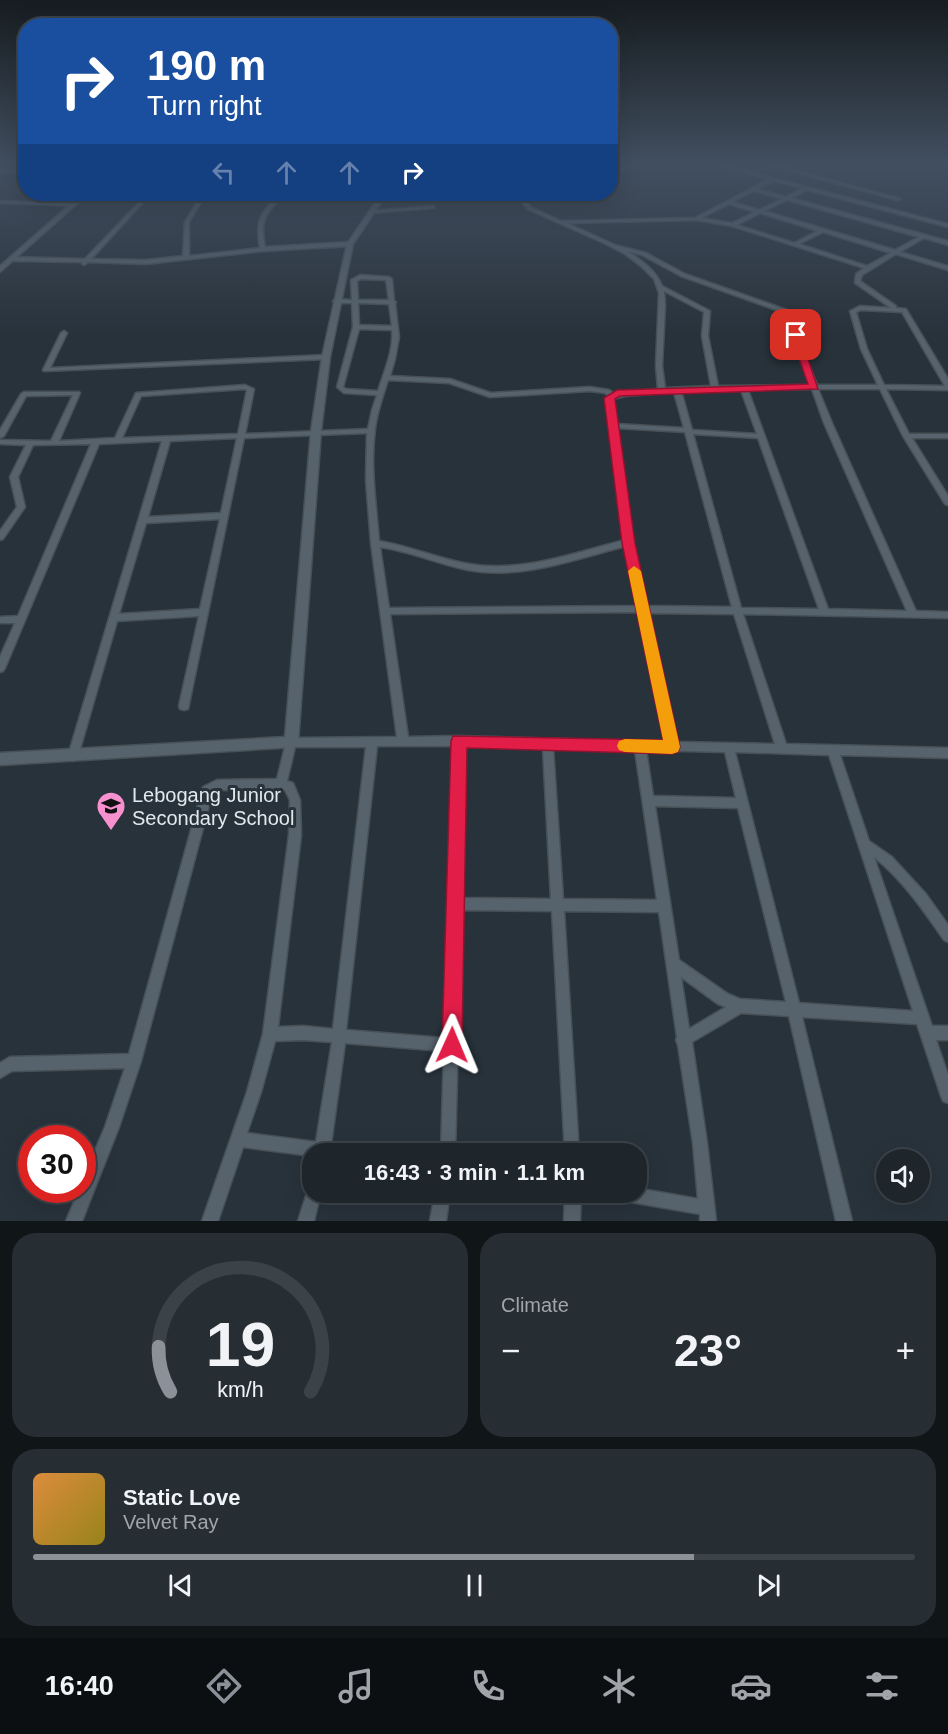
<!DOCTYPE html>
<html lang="en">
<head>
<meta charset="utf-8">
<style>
  body { margin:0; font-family:Arial,sans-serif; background:#262e34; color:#f1f3f6; height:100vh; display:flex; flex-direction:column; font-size:22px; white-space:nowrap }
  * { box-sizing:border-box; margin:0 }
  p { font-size:20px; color:#a1a5a9 }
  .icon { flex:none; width:33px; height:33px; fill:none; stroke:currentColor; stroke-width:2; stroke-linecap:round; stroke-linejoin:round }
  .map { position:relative; height:1221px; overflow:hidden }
  .side { display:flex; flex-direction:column; gap:12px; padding:12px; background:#101518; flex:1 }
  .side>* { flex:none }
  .banner { position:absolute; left:18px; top:18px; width:600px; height:183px; border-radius:24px; box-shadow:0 6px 24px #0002,0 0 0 2px #3c4348; background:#1a4fa0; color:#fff; overflow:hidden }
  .tools { position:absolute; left:876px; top:1149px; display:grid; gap:12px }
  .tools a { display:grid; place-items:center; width:54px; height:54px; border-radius:50%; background:#1e262c; box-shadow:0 6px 24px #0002,0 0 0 2px #3c4348; font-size:30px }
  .speed { position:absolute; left:18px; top:1125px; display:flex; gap:12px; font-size:30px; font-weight:700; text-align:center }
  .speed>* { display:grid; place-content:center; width:78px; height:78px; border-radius:50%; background:#1e262c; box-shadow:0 6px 24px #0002,0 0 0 2px #3c4348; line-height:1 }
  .speed .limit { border:9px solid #d22; background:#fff; color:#111 }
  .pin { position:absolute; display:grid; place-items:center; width:51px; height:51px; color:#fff; margin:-26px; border-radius:12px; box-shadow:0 3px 9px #0006 }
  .me { position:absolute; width:66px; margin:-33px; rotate:1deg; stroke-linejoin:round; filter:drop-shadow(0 0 4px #0008) }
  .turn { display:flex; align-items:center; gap:21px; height:126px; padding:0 30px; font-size:27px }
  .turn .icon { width:78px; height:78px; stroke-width:2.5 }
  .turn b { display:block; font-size:42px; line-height:51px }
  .lanes { display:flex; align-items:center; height:57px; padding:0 30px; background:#0003; justify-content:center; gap:30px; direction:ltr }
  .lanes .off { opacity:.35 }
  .big { font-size:45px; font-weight:600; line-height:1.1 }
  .side .card { flex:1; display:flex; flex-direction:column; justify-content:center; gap:9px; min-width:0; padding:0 21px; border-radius:24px; background:#262e34 }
  .side .dial { align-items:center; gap:0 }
  .dial svg { height:156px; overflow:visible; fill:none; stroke:#3c4348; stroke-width:7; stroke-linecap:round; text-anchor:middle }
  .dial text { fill:#f1f3f6; stroke:none }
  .song { display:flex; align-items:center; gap:18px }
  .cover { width:72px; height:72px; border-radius:9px; background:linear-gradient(135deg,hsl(30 70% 55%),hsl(50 70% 35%)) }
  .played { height:6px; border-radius:3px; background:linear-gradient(90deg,#8c9099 75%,#3c4348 75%) }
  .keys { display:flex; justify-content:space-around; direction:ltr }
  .heat { display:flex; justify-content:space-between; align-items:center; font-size:33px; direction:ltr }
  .side .tiles { flex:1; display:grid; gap:12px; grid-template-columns:1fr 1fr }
  .card:last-child { grid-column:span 2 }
  .trip { position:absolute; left:302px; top:1143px; width:345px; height:60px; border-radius:24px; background:#1e262c; box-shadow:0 6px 24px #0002,0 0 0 2px #3c4348; font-weight:600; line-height:60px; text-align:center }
  .tab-bar { display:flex; height:96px; justify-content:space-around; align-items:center; background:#0c0f12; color:#a1a5a9 }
  .tab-bar .icon { width:42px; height:42px }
  .tab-bar .current { color:#8c9099 }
  .tab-bar b { font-size:27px; color:#f1f3f6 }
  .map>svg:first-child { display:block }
</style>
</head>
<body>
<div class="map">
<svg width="948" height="1221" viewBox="0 0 948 1221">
  <rect width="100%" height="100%" fill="#28323b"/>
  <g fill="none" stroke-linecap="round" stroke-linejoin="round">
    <g stroke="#475057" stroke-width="3">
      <g id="street">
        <polygon points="624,164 628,164 630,166 610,174 610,171 625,166"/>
        <path d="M714,164H720L948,224V227L807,190L791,198L948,241V245L924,238L900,252L948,266V270L896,254L862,275L860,281L896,306V308L906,309L948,379V390L886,389L909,434H948V438H912L948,496V505L945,504L903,436L880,389H818L832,423L916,611L948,612V618L743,614L786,744L948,748V758L840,755L869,841L892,857L926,894L948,925V942L944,940C923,910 903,880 874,857L932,1026H948V1040H936L948,1075V1103L943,1101L941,1096L917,1024L802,1017L852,1221H836L789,1016L741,1013L692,1042L707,1143L716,1221H700V1214L619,1200L614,1197L612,1192H636V1188L698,1199L693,1143L678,1045L676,1040L677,1037L659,912L564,911L579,1154H565L552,911L461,910L455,1154H441L444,1051L345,1043L331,1144L352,1147L357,1149L359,1154H312V1156L243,1147L218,1221H202L247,1092L263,1034L289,835L290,800L285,790H218L212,794L141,1061L119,1127L82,1221H66L79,1190H82V1181L105,1127L125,1068L12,1071L0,1078V1063L10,1057L129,1054L203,787L217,780L277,779L286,743L287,740L291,738L397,737L371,543L366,480L367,433L244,438L188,709L184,710L180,709L179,706L199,616L117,621L78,756L77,759L73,761L69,759L68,756L162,441L99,444L5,668L3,671L0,672V657L15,623H0V617L18,616L91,444L33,445L18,477L25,507L3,539L0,540V531L17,507L10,477L26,445L0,444V440L51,441L73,395L26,396L4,436L0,438V430L21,394L24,392H79L80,393L59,441L115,438L136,393L245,385L254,389L245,434L368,429L372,410L377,395L344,393L337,387L353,327L352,303H336L333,301L336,299L352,300L351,280L360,275L389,277L392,279L394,301L396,302L395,303L399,337L395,359L390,376L450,379L491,393L590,387L609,390L615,394L624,392L658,389L656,366L659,293L654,279L642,267L625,254L604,243L527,209L517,194H521L531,207L561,221L695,218L769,179ZM773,181L802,188L786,197L757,189ZM754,191L782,199L759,210L732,202ZM787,200L919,237L895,250L764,211ZM729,204L755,212L732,223L701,218ZM760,213L818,231L794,243L737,225ZM696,220L732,226L864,268L856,274L855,283L891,308L860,306L850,311L861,349L878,385H817L787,310L685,274L646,253L615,245L567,223ZM823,232L891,253L867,266L799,244ZM627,251L642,255L681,276L782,312L810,385L718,386L708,336L710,311L662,286C656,270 641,260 627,251ZM361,279L386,280L389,300H358L357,281ZM664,291L704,312L702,336L711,386L665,388L662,366L665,305ZM358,303L389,304L392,326L359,325ZM861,310L902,312L945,386L884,385L867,349L856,312ZM359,329L392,330C394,350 384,372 378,391L346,389L343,387ZM388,380L449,383L490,397L590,391L605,393L609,396L606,398L625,540C574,553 522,573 469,564C438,559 410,546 379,541C376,504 370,466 375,429C377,412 383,396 388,380ZM244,389L247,390L238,434L122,438L141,396ZM784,389H812L824,423L907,611L828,609L748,390ZM713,390H741L757,434L692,430L681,391ZM674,392L684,428L616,424L613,399L625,396ZM617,428L685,432L732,607L647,606L633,542ZM693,434L758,438L819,609L741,608ZM237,438L221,513L148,517L170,441ZM220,519L200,609L119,614L146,523ZM626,546L638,606L389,608L380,547C410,551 438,564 468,570C521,580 575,559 626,546ZM639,612L666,742L459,736L408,737L390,614ZM648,613L734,614L775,744L676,742ZM377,746H454L444,1038L346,1030ZM464,746L543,748L551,899L461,898ZM295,747H366L333,1029L303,1026L278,1027L301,835L300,800L293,783L287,781ZM553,748L635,750L657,900L563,899ZM646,750L725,752L736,798L653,796ZM735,752L829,755L913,1011L799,1003ZM655,806L738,808L786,1002L740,999L728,994L679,960ZM681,977L718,1004L726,1007L689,1029ZM303,1040L332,1042L316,1142L247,1133L261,1092L275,1041Z"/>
        <polygon points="765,164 771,164 901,199 897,200"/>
        <polygon points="0,170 26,171 26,173 0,172"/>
        <path d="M147,194H151L91,259L146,260L183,256L185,222L202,194H206L189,222V256L260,248C255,221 260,211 281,194H285C266,213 259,219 265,247L350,242L353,244L350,246L263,251L146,264L88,262L84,265L82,264V262L12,261L9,259L12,257L85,259Z"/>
        <polygon points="419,194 452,194 450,195 381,197 379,196 381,195"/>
        <path d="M523,194C532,193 541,198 550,197C556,197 559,193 565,194L551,200Z"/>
        <polygon points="0,201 73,204 75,205 73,206 0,203"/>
        <polygon points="432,206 434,206 434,208 370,213 368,212 370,211"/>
        <polygon points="64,331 67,333 50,368 326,355 329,357 326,359 44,371 43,370 61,333"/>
        <polygon points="312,1185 312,1192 321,1192 314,1221 298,1221 309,1187"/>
        <polygon points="435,1192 450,1192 446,1221 430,1221"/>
        <polygon points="565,1192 581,1192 580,1221 564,1221"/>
      </g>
    </g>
    <g stroke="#475057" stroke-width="3">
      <g id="secondary">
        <polygon points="82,194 88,194 0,272 0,266"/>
        <polygon points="381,194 387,194 353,244 330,357 321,431 298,743 296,747 0,765 0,753 285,737 311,431 322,357 347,244"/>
      </g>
    </g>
    <use href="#street" fill="#57636c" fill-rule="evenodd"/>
    <use href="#secondary" fill="#57636c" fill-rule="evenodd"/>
  </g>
  <linearGradient id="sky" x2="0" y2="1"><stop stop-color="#161c20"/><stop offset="0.49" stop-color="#424f60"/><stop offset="1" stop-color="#424f60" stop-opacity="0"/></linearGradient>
  <rect width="948" height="335" fill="url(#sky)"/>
  <polygon fill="#e11d48" stroke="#92132f" stroke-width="1.5" points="796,332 800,335 818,389 620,396 615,399 635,543 680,747 678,752 672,754 467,748 462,1045 459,1053 452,1056 445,1053 442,1045 451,741 453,736 663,740 622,543 604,398 617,390 808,384 791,335"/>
  <polygon fill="#f59e0b" points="634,566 641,571 680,747 678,752 672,754 625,752 619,750 617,746 619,741 625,739 663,740 628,571"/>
  <defs>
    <g id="school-pin" transform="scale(1.5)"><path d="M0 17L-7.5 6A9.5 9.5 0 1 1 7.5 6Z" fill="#f690cf" stroke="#28323b"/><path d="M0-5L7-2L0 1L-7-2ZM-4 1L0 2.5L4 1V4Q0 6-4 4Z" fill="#111"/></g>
  </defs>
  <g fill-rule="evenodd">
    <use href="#school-pin" x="111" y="806"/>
  </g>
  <g text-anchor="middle" stroke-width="6" stroke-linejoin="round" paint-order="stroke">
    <g font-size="20" fill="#e2e9ee" stroke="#28323b" text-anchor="start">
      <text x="132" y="802">Lebogang Junior<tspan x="132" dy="23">Secondary School</tspan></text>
    </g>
  </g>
</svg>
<div class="tools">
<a><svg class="icon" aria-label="sound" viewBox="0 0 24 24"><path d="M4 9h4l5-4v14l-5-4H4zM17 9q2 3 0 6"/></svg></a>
</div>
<div class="speed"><div class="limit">30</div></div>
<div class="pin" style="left:796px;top:335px;background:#d93025"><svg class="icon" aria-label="arrive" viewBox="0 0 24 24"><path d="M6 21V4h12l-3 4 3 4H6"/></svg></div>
<svg class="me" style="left:452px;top:1045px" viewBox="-20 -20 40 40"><path d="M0-17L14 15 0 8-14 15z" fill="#e11d48" stroke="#fff" stroke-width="4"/></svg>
<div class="trip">16:43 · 3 min · 1.1 km</div>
<div class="banner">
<div class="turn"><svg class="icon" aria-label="right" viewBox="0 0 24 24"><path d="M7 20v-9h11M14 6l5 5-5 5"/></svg><div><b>190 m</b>Turn right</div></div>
<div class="lanes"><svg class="icon off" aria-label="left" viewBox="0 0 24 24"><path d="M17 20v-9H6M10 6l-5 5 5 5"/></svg><svg class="icon off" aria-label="ahead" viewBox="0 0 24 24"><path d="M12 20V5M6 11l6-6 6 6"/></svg><svg class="icon off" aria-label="ahead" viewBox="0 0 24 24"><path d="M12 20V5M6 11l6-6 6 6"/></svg><svg class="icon" aria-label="right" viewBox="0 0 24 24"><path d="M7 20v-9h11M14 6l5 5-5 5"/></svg></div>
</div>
</div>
<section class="side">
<div class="tiles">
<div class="card dial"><svg viewBox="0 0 100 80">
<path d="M14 69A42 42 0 1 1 86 69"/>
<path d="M14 69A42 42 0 0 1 8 46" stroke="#8c9099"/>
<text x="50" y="56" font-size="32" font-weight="700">19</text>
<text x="50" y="72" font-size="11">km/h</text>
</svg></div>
<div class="card"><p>Climate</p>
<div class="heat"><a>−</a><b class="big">23°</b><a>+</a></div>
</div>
<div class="card">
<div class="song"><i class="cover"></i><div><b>Static Love</b><p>Velvet Ray</p></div></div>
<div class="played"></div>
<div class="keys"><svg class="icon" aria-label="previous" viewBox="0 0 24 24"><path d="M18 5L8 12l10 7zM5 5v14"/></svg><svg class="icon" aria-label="pause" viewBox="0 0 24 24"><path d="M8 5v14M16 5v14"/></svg><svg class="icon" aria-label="next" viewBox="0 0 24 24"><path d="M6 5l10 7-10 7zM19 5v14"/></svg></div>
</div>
</div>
</section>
<nav class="tab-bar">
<b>16:40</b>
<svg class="icon current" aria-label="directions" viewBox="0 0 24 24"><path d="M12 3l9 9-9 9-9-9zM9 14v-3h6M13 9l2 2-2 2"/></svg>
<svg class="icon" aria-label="music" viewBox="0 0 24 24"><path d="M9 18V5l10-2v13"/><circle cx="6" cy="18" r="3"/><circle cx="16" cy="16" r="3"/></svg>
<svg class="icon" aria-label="phone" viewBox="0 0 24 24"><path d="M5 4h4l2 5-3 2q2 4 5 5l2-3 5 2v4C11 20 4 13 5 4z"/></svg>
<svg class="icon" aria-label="climate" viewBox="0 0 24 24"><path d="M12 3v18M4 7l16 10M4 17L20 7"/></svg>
<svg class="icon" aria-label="car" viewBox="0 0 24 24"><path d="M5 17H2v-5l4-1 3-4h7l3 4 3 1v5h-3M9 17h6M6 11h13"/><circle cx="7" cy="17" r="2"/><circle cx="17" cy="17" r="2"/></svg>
<svg class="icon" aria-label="filters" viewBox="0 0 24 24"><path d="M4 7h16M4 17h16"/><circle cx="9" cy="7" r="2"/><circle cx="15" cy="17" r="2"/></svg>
</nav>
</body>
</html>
